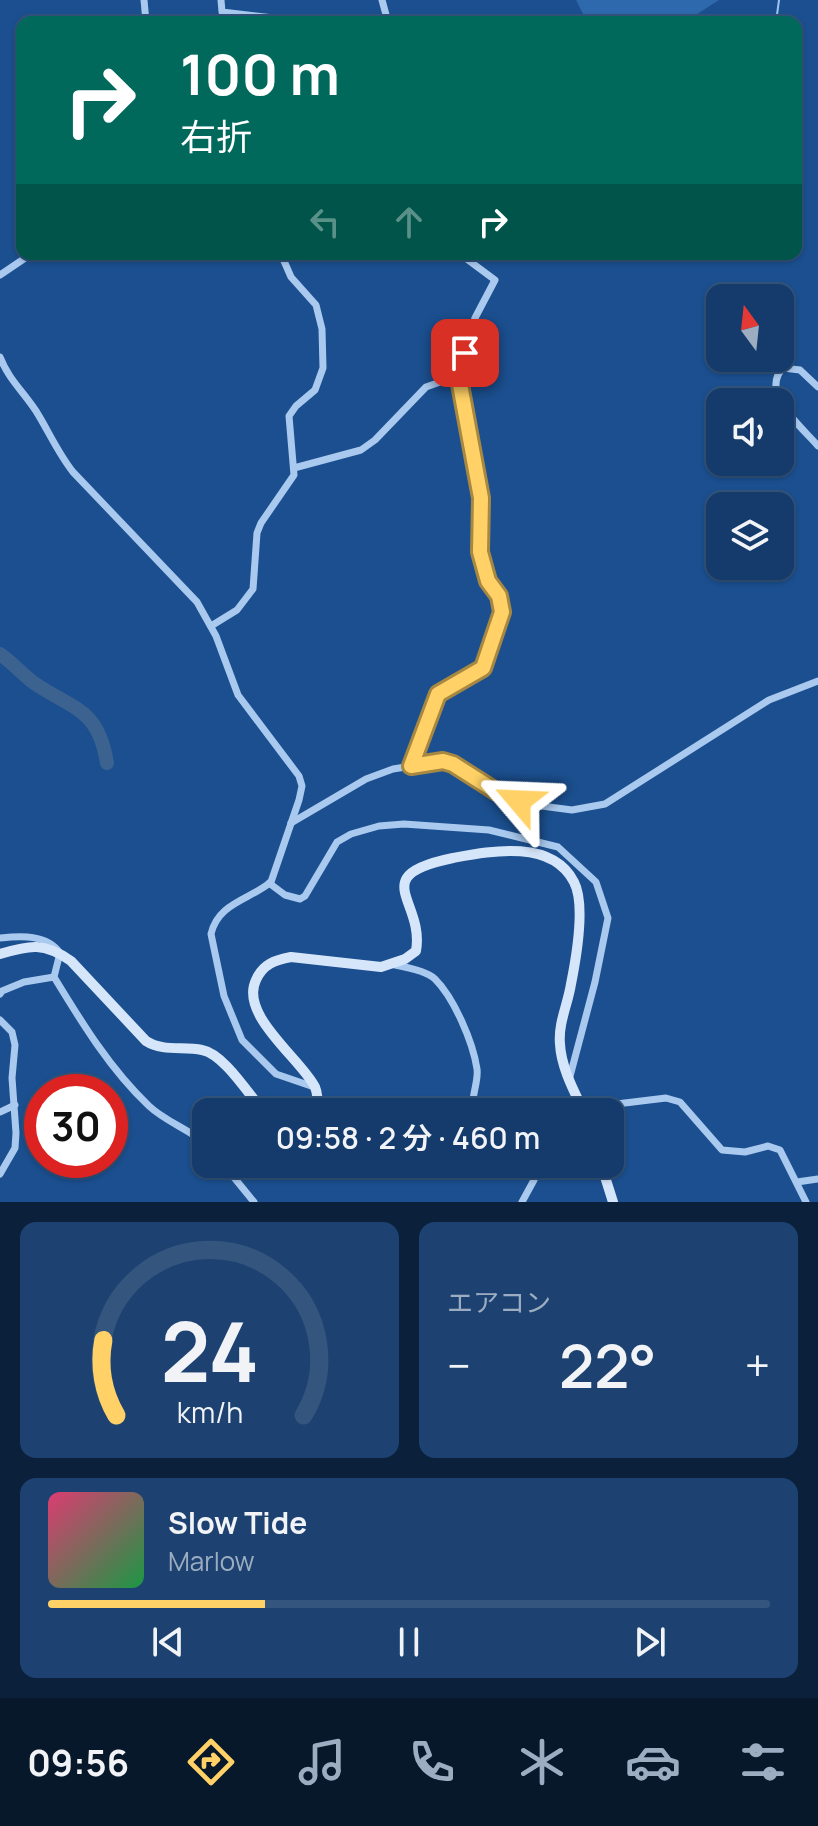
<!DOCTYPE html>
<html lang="ja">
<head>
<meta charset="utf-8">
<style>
  body { margin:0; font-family:Manrope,"Noto Sans JP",sans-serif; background:#1d4271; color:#f1f3f6; height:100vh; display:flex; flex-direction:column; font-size:30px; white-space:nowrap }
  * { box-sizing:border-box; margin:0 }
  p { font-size:26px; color:#9dadc1 }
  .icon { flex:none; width:44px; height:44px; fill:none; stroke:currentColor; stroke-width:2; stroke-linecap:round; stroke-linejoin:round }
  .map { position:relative; height:1202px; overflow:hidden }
  .details { display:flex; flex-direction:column; gap:20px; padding:20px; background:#0b203b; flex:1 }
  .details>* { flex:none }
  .top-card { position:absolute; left:16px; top:16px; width:786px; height:244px; border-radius:16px; box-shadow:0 2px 6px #0004,0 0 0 2px #33557e; background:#00695c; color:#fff; overflow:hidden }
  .needle { width:52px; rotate:345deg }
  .controls { position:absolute; left:706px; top:284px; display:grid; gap:16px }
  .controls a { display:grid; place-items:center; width:88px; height:88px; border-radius:16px; background:#143b6b; box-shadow:0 2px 6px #0004,0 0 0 2px #33557e; font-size:40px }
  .speed { position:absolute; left:24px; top:1074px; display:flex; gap:16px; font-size:40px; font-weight:700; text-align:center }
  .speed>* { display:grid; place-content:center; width:104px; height:104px; border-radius:50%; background:#143b6b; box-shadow:0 2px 6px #0004,0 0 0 2px #33557e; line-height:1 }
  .speed .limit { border:12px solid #d22; background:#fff; color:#111 }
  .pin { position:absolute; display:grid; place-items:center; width:68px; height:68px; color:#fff; margin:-34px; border-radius:16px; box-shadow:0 4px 12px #0006 }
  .me { position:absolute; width:88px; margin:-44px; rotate:296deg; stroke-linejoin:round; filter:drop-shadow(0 0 6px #0008) }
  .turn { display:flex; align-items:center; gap:28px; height:168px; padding:0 32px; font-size:36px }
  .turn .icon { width:104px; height:104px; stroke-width:2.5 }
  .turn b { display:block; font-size:56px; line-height:68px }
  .lanes { display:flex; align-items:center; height:76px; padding:0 32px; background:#0003; justify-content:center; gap:40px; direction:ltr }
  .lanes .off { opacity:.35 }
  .big { font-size:60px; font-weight:600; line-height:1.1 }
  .details .card { flex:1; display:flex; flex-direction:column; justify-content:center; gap:12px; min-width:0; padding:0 28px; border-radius:16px; background:#1d4271 }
  .details .dial { align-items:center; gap:0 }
  .dial svg { height:208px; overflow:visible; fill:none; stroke:#33557e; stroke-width:7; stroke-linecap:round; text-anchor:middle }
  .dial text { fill:#f1f3f6; stroke:none }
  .song { display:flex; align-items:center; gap:24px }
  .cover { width:96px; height:96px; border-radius:12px; background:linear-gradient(135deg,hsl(340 70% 55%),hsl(140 70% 35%)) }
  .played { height:8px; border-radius:4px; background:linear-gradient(90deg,#ffd166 30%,#33557e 30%) }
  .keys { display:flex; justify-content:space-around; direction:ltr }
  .heat { display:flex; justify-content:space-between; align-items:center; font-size:44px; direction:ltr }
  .details .tiles { flex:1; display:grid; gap:20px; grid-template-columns:1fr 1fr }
  .card:last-child { grid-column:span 2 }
  .trip { position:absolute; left:192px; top:1098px; width:432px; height:80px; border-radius:16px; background:#143b6b; box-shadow:0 2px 6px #0004,0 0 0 2px #33557e; font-weight:600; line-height:80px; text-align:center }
  .dock { display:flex; height:128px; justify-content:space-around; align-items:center; background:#08182b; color:#9dadc1 }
  .dock .icon { width:56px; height:56px }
  .dock .selected { color:#ffd166 }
  .dock b { font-size:36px; color:#f1f3f6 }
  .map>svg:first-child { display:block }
</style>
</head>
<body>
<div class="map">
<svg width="818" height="1202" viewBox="0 0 818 1202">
  <rect width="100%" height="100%" fill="#1b4f8f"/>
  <polygon fill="#2e69ad" points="576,0 719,0 685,22 587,22"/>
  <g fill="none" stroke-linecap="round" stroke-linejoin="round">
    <polyline stroke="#9cc4f0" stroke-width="2" points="776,22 779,0"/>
    <path stroke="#3c6290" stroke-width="14" d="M0,654C12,662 22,674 34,683C74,710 98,708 107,763"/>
    <g stroke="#a9c9ee" stroke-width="7">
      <polyline points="144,0 146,22"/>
      <polyline points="221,0 222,12 291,20 292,22"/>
      <polyline points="382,0 388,22"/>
      <polyline points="0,275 31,254"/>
      <path d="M0,357C9,380 23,391 36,411C49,432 58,453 73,472L197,602L216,636L238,695L299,776L302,786L299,800L271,882C249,900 218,903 211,934L224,996L242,1040L276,1074L314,1087"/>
      <path d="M818,387L800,370L783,368C759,393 802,427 818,446"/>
      <polyline points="294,468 361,450 375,440 426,387 460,375"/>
      <polyline points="211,626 237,610 253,589 257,533 261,523 294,475 289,416 296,406 315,390 323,368 322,329 316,305 291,277 281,254"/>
      <polyline points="411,766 438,694 483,668 502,612 499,596 488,581 480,552 481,498 459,379 475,318 495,280 460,254"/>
      <polyline points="291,823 366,779 393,769 443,761 453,764 497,792 534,805 572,810 605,804 769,700 818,681"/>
      <polyline points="269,883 285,895 300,899 305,896 337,842 351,834 379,826 404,824 489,830 558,847 596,882 608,918 595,982 569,1080"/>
      <path d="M0,938C21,936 47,934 60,953L54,977C82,1023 110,1069 149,1106C166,1122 189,1129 206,1144"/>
      <path d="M395,965C406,967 427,971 435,979C454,998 473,1042 477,1069C479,1083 469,1099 475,1112"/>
      <polyline points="0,994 2,991 24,982 54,977"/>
      <polyline points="0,1020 12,1032 15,1045 12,1078 16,1133 15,1148 0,1174"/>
      <polyline points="0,1112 15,1105"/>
      <polyline points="593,1112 600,1106 666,1098 680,1102 722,1150 745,1152 768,1146 780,1150 806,1202"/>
      <polyline points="223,1164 254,1202"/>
      <polyline points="797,1182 818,1179"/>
      <polyline points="522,1202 534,1180 535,1164"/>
    </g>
    <g stroke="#d6e6fa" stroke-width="10">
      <path d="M0,954C30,945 44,942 71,961L146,1041C163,1052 183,1046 202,1050C224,1054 249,1095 264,1112"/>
      <path d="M318,1112C318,1104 318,1094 315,1087C301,1059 239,1015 256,980C263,964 275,960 291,957L381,967L405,959L416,951C425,900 365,876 453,858C491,851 552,839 574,882C586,905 576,959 571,984C568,1004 558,1023 560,1044C561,1067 574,1091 584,1112"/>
      <polyline points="601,1164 613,1202"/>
    </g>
  </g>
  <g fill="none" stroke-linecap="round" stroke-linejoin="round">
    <g stroke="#a68842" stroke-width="20">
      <polyline id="route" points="465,353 459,379 481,498 480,552 488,581 499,596 502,612 483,668 438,694 411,766 443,761 453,764 497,792 519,801"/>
    </g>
    <use href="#route" stroke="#ffd166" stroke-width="14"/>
  </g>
</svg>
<div class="controls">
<a><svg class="needle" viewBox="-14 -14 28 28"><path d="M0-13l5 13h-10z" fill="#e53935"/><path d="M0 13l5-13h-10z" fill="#9dadc1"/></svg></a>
<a><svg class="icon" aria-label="sound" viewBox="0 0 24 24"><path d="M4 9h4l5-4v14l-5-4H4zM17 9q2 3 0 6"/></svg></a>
<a><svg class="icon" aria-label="layers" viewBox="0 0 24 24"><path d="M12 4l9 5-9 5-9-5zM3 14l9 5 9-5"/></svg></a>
</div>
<div class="speed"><div class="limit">30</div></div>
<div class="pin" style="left:465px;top:353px;background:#d93025"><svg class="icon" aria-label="arrive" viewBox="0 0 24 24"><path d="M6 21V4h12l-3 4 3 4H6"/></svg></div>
<svg class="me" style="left:519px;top:801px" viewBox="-20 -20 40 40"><path d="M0-17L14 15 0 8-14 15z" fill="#ffd166" stroke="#fff" stroke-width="4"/></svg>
<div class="trip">09:58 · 2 分 · 460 m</div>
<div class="top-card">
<div class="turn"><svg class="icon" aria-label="right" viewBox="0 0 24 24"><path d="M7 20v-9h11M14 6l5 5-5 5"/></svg><div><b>100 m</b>右折</div></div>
<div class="lanes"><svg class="icon off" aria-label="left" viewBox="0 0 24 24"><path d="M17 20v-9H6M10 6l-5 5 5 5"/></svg><svg class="icon off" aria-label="ahead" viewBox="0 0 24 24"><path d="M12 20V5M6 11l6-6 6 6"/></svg><svg class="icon" aria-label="right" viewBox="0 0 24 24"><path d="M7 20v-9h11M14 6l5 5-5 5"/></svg></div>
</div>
</div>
<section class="details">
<div class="tiles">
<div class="card dial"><svg viewBox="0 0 100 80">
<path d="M14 69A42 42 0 1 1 86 69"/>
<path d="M14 69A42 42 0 0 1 9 40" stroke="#ffd166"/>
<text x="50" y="56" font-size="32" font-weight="700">24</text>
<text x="50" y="72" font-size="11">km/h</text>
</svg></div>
<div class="card"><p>エアコン</p>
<div class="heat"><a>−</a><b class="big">22°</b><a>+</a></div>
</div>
<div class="card">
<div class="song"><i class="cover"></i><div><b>Slow Tide</b><p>Marlow</p></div></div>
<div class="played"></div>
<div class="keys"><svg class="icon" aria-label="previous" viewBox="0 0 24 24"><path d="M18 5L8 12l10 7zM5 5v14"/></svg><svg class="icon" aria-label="pause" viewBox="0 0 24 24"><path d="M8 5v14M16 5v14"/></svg><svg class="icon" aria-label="next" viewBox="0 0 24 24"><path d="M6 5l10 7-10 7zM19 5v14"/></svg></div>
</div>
</div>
</section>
<nav class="dock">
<b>09:56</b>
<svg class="icon selected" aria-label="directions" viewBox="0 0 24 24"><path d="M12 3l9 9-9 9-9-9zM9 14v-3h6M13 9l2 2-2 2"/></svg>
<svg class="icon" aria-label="music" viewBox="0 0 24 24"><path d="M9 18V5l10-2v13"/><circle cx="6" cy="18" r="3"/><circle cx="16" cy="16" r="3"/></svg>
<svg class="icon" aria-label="phone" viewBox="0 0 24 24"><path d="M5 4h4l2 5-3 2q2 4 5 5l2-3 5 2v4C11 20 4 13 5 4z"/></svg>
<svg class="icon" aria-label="climate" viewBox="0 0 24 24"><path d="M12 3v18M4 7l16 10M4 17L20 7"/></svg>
<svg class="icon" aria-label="car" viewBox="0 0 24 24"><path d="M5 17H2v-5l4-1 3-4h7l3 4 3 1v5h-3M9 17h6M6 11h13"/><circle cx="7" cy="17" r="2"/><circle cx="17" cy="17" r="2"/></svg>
<svg class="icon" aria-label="filters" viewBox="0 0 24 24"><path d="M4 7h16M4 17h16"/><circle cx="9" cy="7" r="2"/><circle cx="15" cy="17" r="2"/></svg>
</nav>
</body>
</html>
